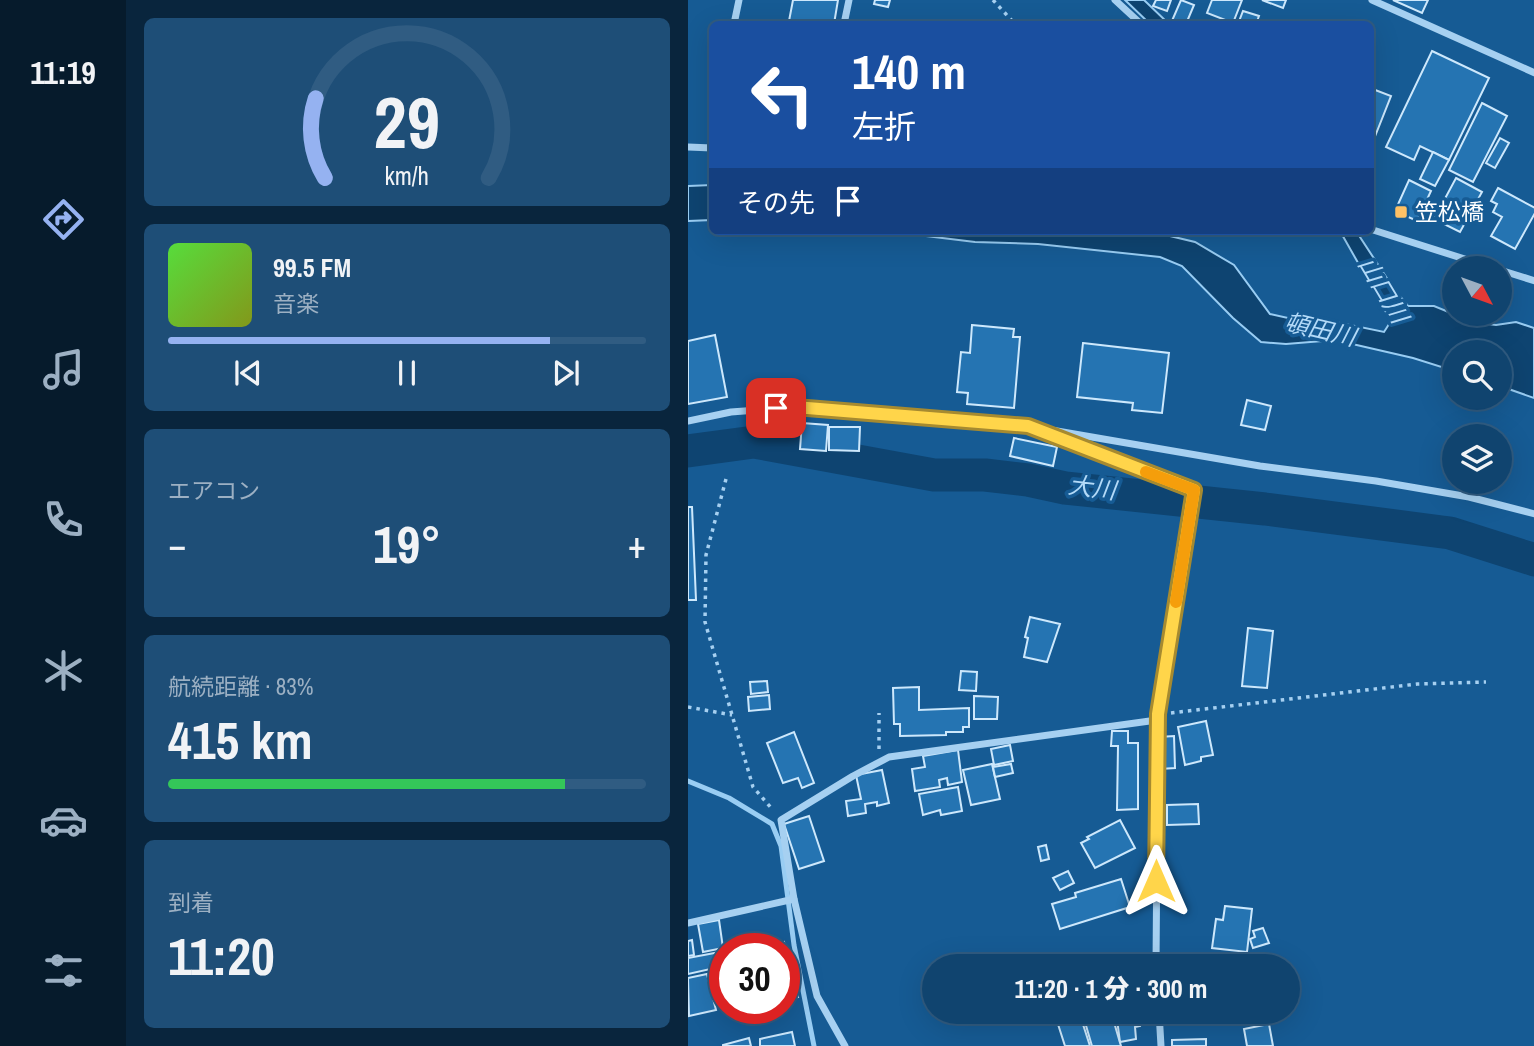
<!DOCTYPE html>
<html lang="ja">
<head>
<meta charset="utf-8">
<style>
  body { margin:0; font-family:"Archivo Narrow","Noto Sans JP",sans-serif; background:#1e4e77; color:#f1f3f6; height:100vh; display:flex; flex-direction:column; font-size:26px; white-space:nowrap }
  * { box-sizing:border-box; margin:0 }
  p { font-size:23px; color:#9cb0c3 }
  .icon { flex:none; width:38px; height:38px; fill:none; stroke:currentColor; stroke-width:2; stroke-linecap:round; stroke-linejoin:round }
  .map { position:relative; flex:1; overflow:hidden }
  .sheet { display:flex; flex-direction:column; gap:18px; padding:18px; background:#09253d; width:562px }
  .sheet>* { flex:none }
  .top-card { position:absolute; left:21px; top:21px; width:665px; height:214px; border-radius:10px; box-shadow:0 7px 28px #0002,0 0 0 2px #305c82; background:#1a4fa0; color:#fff; overflow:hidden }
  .needle { width:46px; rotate:131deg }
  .fabs { position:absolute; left:754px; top:256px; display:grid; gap:14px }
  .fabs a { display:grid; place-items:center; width:70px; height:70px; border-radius:50%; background:#10446f; box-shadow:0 7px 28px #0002,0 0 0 2px #305c82; font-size:35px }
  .speed { position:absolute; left:21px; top:933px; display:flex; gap:14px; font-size:35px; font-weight:700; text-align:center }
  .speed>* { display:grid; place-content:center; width:91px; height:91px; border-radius:50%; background:#10446f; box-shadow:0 7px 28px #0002,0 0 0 2px #305c82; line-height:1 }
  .speed .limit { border:10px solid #d22; background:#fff; color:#111 }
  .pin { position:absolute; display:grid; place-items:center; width:60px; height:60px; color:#fff; margin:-30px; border-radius:14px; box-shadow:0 4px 10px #0006 }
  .me { position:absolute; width:77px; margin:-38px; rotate:0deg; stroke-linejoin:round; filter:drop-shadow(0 0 5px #0008) }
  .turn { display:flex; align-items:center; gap:24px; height:147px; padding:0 28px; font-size:32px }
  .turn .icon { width:91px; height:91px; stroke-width:2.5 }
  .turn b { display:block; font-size:49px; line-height:60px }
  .then { display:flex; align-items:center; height:66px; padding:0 28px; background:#0003; gap:14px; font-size:26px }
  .big { font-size:52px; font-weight:800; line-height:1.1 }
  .sheet .card { flex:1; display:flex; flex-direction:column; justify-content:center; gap:10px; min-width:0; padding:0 24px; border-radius:10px; background:#1e4e77 }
  .sheet .dial { align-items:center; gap:0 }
  .dial svg { height:182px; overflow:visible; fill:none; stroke:#305c82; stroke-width:7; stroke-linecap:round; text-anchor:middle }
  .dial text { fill:#f1f3f6; stroke:none }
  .song { display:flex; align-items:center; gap:21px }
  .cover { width:84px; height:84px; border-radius:10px; background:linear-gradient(135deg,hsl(110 70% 55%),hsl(70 70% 35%)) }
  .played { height:7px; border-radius:4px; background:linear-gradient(90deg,#95b2f1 80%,#305c82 80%) }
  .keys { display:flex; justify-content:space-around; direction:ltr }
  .heat { display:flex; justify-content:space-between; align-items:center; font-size:38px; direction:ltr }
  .charge { height:10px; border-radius:5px; background:linear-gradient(90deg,#34c759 83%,#305c82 0) }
  .trip { position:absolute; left:234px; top:954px; width:378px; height:70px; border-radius:35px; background:#10446f; box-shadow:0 7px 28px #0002,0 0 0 2px #305c82; font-weight:800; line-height:70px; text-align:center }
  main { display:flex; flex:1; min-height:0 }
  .tab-bar { display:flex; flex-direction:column; width:126px; justify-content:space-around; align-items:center; background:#061b2c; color:#9cb0c3 }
  .tab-bar .icon { width:49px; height:49px }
  .tab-bar .selected { color:#95b2f1 }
  .tab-bar b { font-size:32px; color:#f1f3f6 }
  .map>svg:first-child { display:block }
</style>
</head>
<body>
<main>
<nav class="tab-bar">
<b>11:19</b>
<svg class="icon selected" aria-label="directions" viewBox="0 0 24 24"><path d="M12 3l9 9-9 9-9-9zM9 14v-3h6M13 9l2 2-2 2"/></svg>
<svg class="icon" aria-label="music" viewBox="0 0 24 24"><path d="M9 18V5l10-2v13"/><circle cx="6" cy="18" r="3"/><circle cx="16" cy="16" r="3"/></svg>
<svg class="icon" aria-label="phone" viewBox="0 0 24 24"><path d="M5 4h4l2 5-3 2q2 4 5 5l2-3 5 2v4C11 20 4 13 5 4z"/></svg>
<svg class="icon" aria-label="climate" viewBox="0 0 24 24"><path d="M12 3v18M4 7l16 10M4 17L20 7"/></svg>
<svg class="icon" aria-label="car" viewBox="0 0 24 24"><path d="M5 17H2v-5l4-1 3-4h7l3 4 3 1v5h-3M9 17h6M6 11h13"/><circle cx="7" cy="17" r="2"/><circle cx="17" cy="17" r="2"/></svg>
<svg class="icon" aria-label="filters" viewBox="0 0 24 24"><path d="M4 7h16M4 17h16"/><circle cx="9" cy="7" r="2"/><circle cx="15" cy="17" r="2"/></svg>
</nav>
<section class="sheet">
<div class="card dial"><svg viewBox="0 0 100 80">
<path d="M14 69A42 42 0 1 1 86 69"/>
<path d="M14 69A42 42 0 0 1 10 34" stroke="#95b2f1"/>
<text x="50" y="56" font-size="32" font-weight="700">29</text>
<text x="50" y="72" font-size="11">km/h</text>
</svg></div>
<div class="card">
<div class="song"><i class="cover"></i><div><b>99.5 FM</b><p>音楽</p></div></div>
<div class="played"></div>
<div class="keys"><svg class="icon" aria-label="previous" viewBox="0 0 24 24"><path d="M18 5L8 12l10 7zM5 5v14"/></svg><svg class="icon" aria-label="pause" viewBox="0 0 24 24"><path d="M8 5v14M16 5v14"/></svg><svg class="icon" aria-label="next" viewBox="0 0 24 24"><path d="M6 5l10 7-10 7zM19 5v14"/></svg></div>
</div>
<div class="card"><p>エアコン</p>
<div class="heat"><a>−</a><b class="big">19°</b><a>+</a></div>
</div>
<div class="card"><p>航続距離 · 83%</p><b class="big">415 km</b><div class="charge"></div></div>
<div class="card"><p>到着</p><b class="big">11:20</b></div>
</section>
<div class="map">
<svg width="847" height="1046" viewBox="0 0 847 1046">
  <rect width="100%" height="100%" fill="#165b94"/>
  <g fill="#0e4471" stroke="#99cdf3" stroke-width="2">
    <polygon points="437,0 456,0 481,24 462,24"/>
    <polygon points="24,185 24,220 0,221 0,186"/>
    <polygon points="197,231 461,231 507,242 546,265 582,314 640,327 648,322 696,332 703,321 652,231 668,231 706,289 720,306 746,306 785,322 808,325 828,322 846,328 846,398 812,386 812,352 766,352 766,371 725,358 647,340 598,344 573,342 545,318 494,266 472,257 350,244 287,242"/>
  </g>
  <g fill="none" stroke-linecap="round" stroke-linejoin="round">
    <polyline stroke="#99cdf3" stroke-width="5" points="0,781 41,798 84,824 93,846 106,945 126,1046"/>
    <polyline stroke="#0e4471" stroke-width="33" points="0,451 66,442 246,475 297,475 340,480 377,488 577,509 762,533 847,560"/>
  </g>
  <g fill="#2574b2" stroke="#cde8fc" stroke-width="2">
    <polygon points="105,0 150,0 146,24 120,24 101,21"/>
    <polygon points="187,0 202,0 200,7 186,4"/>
    <polygon points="468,0 483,0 479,11 465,6"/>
    <polygon points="493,0 506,5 498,24 487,24 483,23"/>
    <polygon points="524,0 554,0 545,23 519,13"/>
    <polygon points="574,0 598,0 595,8"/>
    <polygon points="705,0 740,0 734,13"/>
    <polygon points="555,11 571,16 568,24 550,24"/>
    <polygon points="744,51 801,78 761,160 732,146 726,160 698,147"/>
    <polygon points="682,88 703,96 682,149"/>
    <polygon points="794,103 819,116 785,182 761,170"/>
    <polygon points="812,138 821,143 807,168 798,163"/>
    <polygon points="745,152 761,160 747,186 732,179"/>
    <polygon points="768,178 794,192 772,232 746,219"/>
    <polygon points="721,180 743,191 729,221 707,211"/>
    <polygon points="810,188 847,208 847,213 827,249 803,236 814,217 805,212 809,204 803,201"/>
    <polygon points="284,325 326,329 325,337 332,337 326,408 279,404 280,393 269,392 273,352 282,353"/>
    <polygon points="27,335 39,397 0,404 0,341"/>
    <polygon points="395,343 481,353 474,413 444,410 445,403 389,397"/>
    <polygon points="559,400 583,406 577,430 553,425"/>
    <polygon points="114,423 140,425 138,451 112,449"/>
    <polygon points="141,427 172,427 171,451 141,450"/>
    <polygon points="326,438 369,447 365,466 322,456"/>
    <polygon points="0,507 4,507 8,600 0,600"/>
    <polygon points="342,617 372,624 359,662 336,657 340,638 337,637"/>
    <polygon points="560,628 585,631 579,688 554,686"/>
    <polygon points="273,671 289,672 288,691 271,690"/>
    <polygon points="79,681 80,692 63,694 62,682"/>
    <polygon points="231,687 231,710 281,708 281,727 275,727 275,732 258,732 258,735 212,736 212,724 206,724 205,688"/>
    <polygon points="81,695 82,709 61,711 60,697"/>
    <polygon points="286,696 310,697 309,719 286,719"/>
    <polygon points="518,721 525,755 513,757 513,761 497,765 490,727"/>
    <polygon points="424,731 440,731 440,743 450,743 450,809 429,810 430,746 423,746"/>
    <polygon points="106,732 126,783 114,788 110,778 95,783 79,743"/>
    <polygon points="486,736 487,768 472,769 471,737"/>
    <polygon points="322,745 325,761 306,765 303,749"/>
    <polygon points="270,750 274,782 260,785 259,778 251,780 252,787 227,791 224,769 237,767 235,756"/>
    <polygon points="304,764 312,799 283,805 275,770"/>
    <polygon points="323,764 325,773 307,777 305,767"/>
    <polygon points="194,770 201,803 189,806 189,802 177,804 178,813 160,816 158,801 173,799 168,775"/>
    <polygon points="270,787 274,811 253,815 252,810 235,815 231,794"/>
    <polygon points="510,804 511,824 479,825 479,805"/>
    <polygon points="121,816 136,861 111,869 96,824"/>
    <polygon points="432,820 447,848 407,868 393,843 401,839 399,837"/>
    <polygon points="358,845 361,859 353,861 350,847"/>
    <polygon points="380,871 386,883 372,890 365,878"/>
    <polygon points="433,879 442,907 372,929 364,904 388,897 387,893"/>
    <polygon points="537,906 564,909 559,952 524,948 528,919 535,920"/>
    <polygon points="31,920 35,948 15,952 10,924"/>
    <polygon points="575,928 581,943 565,948 562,939 567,937 565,931"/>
    <polygon points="4,940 6,955 0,956 0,941"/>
    <polygon points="96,942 110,997 96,1000 96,948 55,948 74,944 75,947"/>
    <polygon points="37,951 36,966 0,974 0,958"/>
    <polygon points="19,974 28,1010 1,1016 0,978"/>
    <polygon points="388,1012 391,1012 402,1046 377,1046 368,1018"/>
    <polygon points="394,1012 423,1012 433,1046 404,1046"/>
    <polygon points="428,1012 450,1012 452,1026 447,1027 448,1039 432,1042"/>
    <polygon points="581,1024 585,1046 559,1046 556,1029"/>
    <polygon points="104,1032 107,1046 72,1046 72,1039"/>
    <polygon points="61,1038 63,1046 35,1046 35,1045"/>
    <polygon points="518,1039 518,1046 484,1046 484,1040"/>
  </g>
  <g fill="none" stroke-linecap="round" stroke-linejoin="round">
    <g stroke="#a6d0f1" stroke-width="3.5" stroke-dasharray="3.5 5" stroke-linecap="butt">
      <polyline points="305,0 327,24"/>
      <polyline points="38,479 18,555 17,622 65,787 85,810"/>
      <polyline points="0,707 44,715"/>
      <polyline points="483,713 729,684 798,682"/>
      <polyline points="191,749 191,713"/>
    </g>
    <g stroke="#a6d0f1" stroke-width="7">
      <polyline points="427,0 453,24"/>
      <polyline points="684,0 847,73"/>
      <polyline points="46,24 51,0"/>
      <polyline points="156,24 161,0"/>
      <polyline points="0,147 24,148"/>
      <polyline points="682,229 805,268"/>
      <polyline points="812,270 847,281"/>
      <polyline points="0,421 43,412 107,407 340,426 572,466 688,481 781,497 847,514"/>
      <polyline points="357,433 506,490 470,714 468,966"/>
      <polyline points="106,899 93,820 165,776 201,757 469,720"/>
      <polyline points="0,923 106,899 129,996 157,1046"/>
      <polyline points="471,1012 473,1046"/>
    </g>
  </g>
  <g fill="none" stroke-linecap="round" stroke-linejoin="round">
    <g stroke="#a68a30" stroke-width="18">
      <polyline id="route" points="88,408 107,407 340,426 506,490 470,714 468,881"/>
    </g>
    <use href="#route" stroke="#ffd54a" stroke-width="12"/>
    <polyline stroke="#f59e0b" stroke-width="12" points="458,472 506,490 488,602"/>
  </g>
  <rect fill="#ffc266" stroke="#165b94" stroke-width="2.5" x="706" y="205" width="14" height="14" rx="3.5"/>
  <g text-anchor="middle" stroke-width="7" stroke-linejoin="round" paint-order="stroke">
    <g font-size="23" fill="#fff" stroke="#165b94" text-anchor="start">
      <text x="727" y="220">笠松橋</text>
    </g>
    <g font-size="24" font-style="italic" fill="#b3daf8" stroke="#165b94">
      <text transform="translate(695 290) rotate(59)" y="8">山口川</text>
      <text transform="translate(632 330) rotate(13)" y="8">頓田川</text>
      <text transform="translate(404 488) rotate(7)" y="8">大川</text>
    </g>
  </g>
</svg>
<div class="fabs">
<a><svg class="needle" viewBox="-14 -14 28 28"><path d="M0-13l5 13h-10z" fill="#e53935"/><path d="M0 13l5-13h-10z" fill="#9cb0c3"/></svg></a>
<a><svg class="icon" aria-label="search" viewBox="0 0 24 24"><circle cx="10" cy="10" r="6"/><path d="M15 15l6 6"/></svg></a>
<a><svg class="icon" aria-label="layers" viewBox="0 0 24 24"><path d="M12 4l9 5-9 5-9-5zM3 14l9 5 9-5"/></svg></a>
</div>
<div class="speed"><div class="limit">30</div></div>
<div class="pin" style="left:88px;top:408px;background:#d93025"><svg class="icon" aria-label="arrive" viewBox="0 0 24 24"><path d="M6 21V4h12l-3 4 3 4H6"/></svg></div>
<svg class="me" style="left:468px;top:881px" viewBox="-20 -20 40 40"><path d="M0-17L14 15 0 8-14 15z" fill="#ffd54a" stroke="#fff" stroke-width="4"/></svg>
<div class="trip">11:20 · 1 分 · 300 m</div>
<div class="top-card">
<div class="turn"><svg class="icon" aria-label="left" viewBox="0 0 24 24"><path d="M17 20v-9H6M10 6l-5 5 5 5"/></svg><div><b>140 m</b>左折</div></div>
<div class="then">その先<svg class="icon" aria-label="arrive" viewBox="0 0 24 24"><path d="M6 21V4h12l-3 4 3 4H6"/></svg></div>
</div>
</div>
</main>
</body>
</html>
